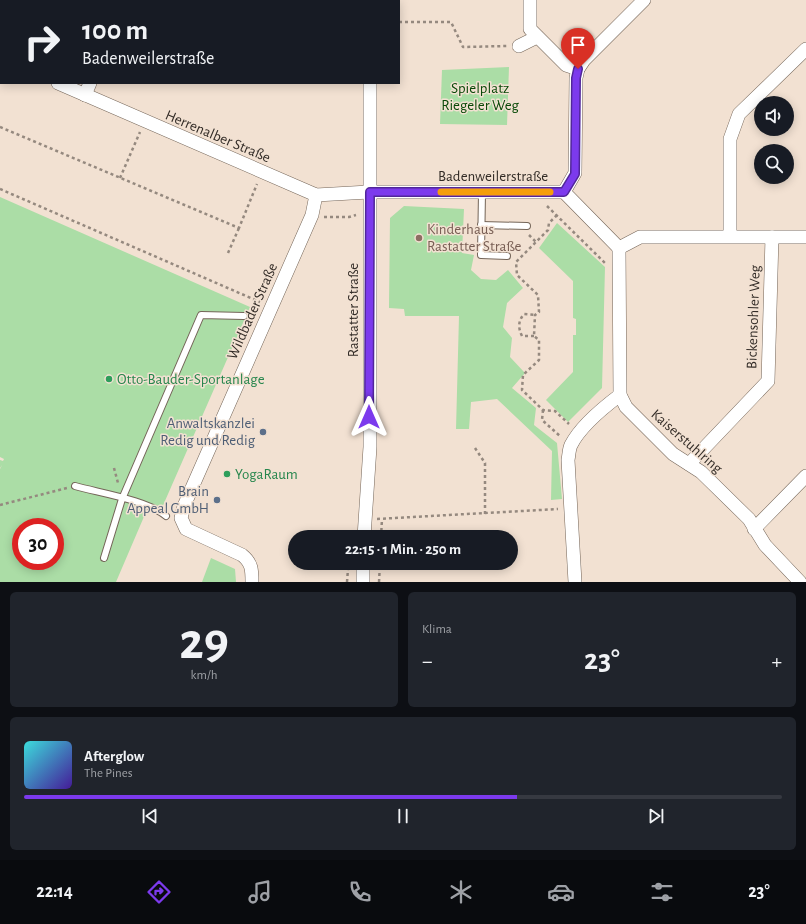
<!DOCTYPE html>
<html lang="de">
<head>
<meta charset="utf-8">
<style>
  body { margin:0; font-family:"Alegreya Sans",sans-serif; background:#20242c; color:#f1f3f6; height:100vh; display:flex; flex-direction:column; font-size:15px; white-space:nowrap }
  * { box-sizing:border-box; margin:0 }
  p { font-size:13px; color:#9ea1a6 }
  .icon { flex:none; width:22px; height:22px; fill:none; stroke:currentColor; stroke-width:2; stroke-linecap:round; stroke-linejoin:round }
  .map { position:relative; height:582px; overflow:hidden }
  .details { display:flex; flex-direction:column; gap:10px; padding:10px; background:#0d0f14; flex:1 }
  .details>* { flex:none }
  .hud { position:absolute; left:0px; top:0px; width:400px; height:84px; box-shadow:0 2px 10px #0003; background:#171b24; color:#f1f3f6; overflow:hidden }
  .controls { position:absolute; left:754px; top:96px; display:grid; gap:8px }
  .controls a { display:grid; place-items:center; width:40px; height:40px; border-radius:50%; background:#171b24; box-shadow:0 2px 10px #0003; font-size:20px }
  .speed { position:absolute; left:12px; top:518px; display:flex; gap:8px; font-size:20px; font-weight:700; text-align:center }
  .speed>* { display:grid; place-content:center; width:52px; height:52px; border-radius:50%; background:#171b24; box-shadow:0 2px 10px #0003; line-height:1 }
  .speed .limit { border:6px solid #d22; background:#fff; color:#111 }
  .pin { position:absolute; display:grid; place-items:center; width:34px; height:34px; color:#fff; margin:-41px -17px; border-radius:50% 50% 50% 0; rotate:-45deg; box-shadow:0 0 4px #0007 }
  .pin .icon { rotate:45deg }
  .me { position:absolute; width:44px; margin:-22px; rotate:0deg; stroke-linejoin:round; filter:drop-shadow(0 0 3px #0008) }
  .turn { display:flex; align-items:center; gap:14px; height:84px; padding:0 16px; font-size:18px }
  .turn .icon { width:52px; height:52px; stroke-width:2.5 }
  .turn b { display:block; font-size:28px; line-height:34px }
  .big { font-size:30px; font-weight:600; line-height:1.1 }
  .details .widget { flex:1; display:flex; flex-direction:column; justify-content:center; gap:6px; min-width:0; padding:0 14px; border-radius:6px; background:#20242c }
  .details .dial { align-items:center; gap:0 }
  .dial b { font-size:52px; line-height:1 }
  .song { display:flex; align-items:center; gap:12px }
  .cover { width:48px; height:48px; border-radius:6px; background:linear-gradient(135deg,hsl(180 70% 55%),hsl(260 70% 35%)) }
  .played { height:4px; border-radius:2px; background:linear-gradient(90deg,#7c3aed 65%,#363941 65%) }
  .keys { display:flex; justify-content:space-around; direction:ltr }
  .heat { display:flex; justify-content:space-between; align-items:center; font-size:22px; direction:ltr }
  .details .tiles { flex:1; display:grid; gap:10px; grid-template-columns:1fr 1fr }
  .widget:last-child { grid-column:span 2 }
  .trip { position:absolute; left:288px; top:530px; width:230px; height:40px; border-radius:20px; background:#171b24; box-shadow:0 2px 10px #0003; font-weight:600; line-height:40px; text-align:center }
  .dock { display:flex; height:64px; justify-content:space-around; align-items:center; background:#090b0e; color:#9ea1a6 }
  .dock .icon { width:28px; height:28px }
  .dock .current { color:#7c3aed }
  .dock b { font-size:18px; color:#f1f3f6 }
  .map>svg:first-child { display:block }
</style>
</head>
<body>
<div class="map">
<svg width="806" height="582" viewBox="0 0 806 582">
  <rect width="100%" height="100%" fill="#f2e1d2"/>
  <g fill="#abdda6" fill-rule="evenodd">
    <polygon points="509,67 507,125 440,124 442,70"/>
    <path d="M0,197L250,307L161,510L149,505L116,582H0V469L2,465L0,468V460L3,461L4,459L0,457ZM21,527H55V561H21Z"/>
    <polygon points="404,206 464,209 462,253 474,255 471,270 481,279 496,280 508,270 523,288 507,303 503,327 512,338 510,357 525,373 512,388 536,408 534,425 557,443 562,499 551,500 552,451 497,399 471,402 469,429 456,429 459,316 405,316 404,309 389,308 390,218"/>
    <polygon points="557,223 605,267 602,388 568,422 546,400 573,372 573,335 576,335 576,319 573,318 573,281 539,248"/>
    <polygon points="211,558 235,569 236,582 202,582"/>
  </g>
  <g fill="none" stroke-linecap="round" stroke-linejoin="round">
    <g stroke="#746558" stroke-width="8">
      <g id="service">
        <polyline points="482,192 481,255 507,256"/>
        <polyline points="481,225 527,226"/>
        <path d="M75,486C100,493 147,500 166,516"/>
        <polyline points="104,558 122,499 201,315 244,316"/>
      </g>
    </g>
    <g stroke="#746558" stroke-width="14">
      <g id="minor">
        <polyline points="371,0 371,1"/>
        <polyline points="530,0 530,29 566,65 578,69"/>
        <polyline points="122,1 122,0"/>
        <polyline points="239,1 240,0"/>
        <polyline points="268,1 268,0"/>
        <polyline points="519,46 537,37"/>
        <polyline points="0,57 1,57"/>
        <polyline points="58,83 316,195 369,192 564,192 619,248"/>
        <polyline points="85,95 90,83"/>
        <polyline points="564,192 575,173 576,78 578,69 584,60 644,0"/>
        <polyline points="730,236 730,139 739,114 806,49"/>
        <polyline points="619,248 620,395 626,407 673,454 701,472 749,519 765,545 800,582"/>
        <polyline points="619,248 640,237 806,237"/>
        <polyline points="689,464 768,381 772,237"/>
        <polyline points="754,529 806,476"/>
        <polyline points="364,537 370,447 370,83"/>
        <path d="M252,582C252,570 252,563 242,555L186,529L181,518L184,506L312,215L316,195"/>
        <polyline points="363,582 363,563"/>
        <path d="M575,582L568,460C569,455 569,449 571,445C580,427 604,407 620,395"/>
      </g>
    </g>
    <g stroke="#95897f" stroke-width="2.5" stroke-dasharray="3 3" stroke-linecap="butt">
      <polyline points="38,1 39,0"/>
      <polyline points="399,22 451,22 463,47 507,46"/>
      <polyline points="0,127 239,228 257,184"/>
      <polyline points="120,178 140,132"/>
      <polyline points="0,189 260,302"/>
      <polyline points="547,206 605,263"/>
      <polyline points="557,215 549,223 548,230 516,262 517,275 538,295 539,312 535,315 534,336 539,340 539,360 523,375 522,390 543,410 555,411 569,424"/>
      <polyline points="324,217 349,217 356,215"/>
      <polyline points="529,235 536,242"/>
      <polyline points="228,253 239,228"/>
      <path d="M534,336H522C518,328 518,321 524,314L535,315"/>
      <polyline points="543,410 542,420 561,437"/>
      <polyline points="475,448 485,463 485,514"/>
      <polyline points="114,468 118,483"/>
      <polyline points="0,505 67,488"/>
      <polyline points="377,519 558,509"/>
      <polyline points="381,537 382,519"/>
      <polyline points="347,582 348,569"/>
      <polyline points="379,582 380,563"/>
    </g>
    <use href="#service" stroke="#fff" stroke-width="6"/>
    <use href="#minor" stroke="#fff" stroke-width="13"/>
  </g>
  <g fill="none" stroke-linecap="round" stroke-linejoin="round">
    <g stroke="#51269a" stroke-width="10">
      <polyline id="route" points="369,417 370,192 564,192 575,174 576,78 578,69"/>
    </g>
    <use href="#route" stroke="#7c3aed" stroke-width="7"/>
    <polyline stroke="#f59e0b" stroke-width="7" points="441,192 550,192"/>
  </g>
  <circle fill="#8d6e63" stroke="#f2e1d2" stroke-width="1.5" cx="419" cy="238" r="4"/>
  <g fill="#2e9e5b" stroke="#f2e1d2" stroke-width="1.5">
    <circle cx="109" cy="379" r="4"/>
    <circle cx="227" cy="474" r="4"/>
  </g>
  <g fill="#5c6f8a" stroke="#f2e1d2" stroke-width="1.5">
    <circle cx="263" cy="432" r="4"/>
    <circle cx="217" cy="500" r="4"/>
  </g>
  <g text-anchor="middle" stroke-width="3" stroke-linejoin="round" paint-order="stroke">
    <g font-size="15" fill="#084907" stroke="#f2e1d2">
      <text x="480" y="93">Spielplatz<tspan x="480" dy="17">Riegeler Weg</tspan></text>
    </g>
    <g font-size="15" fill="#332c27" stroke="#f2e1d2">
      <text transform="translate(218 136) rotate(23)" y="5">Herrenalber Straße</text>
      <text x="493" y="181">Badenweilerstraße</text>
      <text transform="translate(353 310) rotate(-90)" y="5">Rastatter Straße</text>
      <text transform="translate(252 311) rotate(-66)" y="5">Wildbader Straße</text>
      <text transform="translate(753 317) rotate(-88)" y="5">Bickensohler Weg</text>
      <text transform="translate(687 441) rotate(41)" y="5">Kaiserstuhlring</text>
    </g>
    <g font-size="15" fill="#785e54" stroke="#f2e1d2" text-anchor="start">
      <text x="427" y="234">Kinderhaus<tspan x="427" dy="17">Rastatter Straße</tspan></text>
    </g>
    <g font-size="15" fill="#27864d" stroke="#f2e1d2" text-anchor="start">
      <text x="117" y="384">Otto-Bauder-Sportanlage</text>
      <text x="235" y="479">YogaRaum</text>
    </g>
    <g font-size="15" fill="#4e5e75" stroke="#f2e1d2" text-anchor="end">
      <text x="255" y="428">Anwaltskanzlei<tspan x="255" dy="17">Redig und Redig</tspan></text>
      <text x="209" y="496">Brain<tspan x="209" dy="17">Appeal GmbH</tspan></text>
    </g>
  </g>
</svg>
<div class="controls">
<a><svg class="icon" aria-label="sound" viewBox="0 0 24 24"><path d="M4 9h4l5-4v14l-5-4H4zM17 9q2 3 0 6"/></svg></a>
<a><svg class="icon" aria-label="search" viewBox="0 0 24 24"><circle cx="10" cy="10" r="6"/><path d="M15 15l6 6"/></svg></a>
</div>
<div class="speed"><div class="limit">30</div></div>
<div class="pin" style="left:578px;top:69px;background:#d93025"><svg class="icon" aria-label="arrive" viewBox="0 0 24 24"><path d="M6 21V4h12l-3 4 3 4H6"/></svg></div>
<svg class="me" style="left:369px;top:417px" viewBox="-20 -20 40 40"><path d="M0-17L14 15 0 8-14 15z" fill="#7c3aed" stroke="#fff" stroke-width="4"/></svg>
<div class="trip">22:15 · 1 Min. · 250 m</div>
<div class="hud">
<div class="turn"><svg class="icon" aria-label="right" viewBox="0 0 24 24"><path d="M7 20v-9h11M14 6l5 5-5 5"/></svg><div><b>100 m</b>Badenweilerstraße</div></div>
</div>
</div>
<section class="details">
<div class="tiles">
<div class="widget dial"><b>29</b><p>km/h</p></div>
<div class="widget"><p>Klima</p>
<div class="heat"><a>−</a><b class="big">23°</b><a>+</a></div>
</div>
<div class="widget">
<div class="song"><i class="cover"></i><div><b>Afterglow</b><p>The Pines</p></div></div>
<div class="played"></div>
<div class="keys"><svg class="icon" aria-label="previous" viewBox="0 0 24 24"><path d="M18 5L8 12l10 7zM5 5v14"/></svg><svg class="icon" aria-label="pause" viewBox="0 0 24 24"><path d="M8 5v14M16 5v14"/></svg><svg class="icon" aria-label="next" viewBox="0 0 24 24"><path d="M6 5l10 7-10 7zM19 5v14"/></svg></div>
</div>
</div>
</section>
<nav class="dock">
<b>22:14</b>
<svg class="icon current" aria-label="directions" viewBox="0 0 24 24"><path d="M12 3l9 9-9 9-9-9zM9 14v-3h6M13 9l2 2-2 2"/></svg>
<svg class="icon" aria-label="music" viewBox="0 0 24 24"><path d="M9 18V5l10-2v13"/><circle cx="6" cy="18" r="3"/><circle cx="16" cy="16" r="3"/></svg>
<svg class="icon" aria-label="phone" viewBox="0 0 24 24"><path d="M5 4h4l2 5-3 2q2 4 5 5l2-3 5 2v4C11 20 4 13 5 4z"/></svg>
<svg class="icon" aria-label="climate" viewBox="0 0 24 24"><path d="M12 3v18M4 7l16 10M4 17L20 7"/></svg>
<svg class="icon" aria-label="car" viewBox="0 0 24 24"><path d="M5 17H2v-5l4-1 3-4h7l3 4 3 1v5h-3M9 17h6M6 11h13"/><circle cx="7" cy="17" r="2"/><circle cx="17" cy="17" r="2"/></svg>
<svg class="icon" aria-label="filters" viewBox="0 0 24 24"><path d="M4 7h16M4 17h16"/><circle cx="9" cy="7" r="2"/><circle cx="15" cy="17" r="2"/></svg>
<b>23°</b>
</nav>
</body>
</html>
